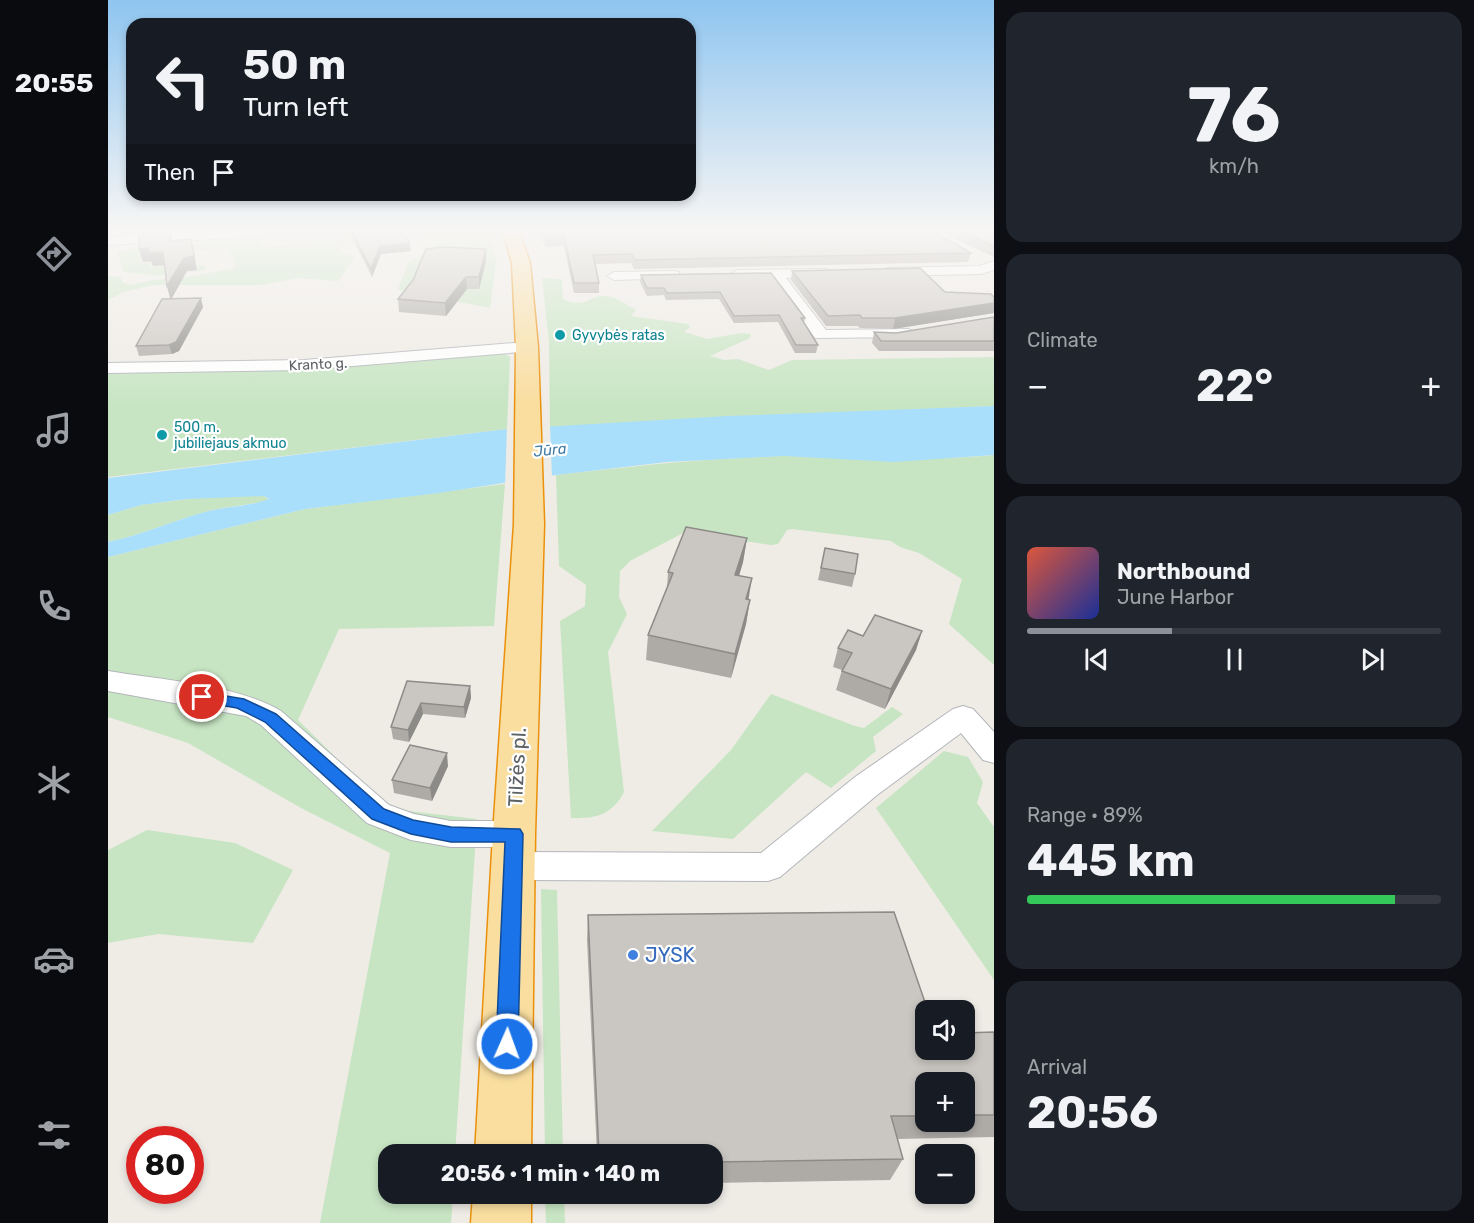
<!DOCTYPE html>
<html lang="en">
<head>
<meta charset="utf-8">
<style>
  body { margin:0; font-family:Rubik,sans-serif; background:#20242c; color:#f1f3f6; height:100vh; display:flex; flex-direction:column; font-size:22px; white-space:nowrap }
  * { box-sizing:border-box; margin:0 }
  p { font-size:20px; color:#9ea1a6 }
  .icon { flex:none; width:33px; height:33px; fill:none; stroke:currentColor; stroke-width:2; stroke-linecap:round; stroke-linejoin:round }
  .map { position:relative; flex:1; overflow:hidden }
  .details { display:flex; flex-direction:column; gap:12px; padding:12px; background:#0d0f14; width:480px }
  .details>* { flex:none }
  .guide { position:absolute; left:18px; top:18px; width:570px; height:183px; border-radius:18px; box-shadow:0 3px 9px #0003; background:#171b24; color:#f1f3f6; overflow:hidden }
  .tools { position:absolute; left:807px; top:1000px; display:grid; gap:12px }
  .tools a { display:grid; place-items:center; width:60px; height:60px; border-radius:12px; background:#171b24; box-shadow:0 3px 9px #0003; font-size:30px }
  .speed { position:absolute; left:18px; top:1126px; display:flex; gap:12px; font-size:30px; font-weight:700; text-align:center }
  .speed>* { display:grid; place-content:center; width:78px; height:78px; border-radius:50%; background:#171b24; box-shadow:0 3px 9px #0003; line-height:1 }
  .speed .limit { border:9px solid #d22; background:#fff; color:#111 }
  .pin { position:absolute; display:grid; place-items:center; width:51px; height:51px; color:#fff; margin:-26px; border:3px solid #fff; border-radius:50%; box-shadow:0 2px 6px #0007 }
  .me { position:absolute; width:66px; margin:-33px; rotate:2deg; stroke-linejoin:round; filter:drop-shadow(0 0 4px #0008) }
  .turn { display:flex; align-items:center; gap:21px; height:126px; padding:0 18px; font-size:27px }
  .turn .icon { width:78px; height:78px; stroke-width:2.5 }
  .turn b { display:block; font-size:42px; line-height:51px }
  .then { display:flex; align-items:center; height:57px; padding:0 18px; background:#0003; gap:12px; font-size:22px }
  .big { font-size:45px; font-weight:700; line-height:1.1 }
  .details .tile { flex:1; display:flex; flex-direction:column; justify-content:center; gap:9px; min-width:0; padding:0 21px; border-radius:18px; background:#20242c }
  .details .dial { align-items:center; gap:0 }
  .dial b { font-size:78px; line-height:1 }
  .song { display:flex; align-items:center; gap:18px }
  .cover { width:72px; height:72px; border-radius:9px; background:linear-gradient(135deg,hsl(10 70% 55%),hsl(230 70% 35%)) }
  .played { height:6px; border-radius:3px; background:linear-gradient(90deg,#8c9099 35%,#363941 35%) }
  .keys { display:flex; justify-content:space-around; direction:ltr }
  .heat { display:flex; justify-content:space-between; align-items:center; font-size:33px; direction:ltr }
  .charge { height:9px; border-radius:4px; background:linear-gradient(90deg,#34c759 89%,#363941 0) }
  .trip { position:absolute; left:270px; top:1144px; width:345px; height:60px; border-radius:18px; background:#171b24; box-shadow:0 3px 9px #0003; font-weight:700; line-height:60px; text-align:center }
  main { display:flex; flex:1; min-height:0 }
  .tab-bar { display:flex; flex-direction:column; width:108px; justify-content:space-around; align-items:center; background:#090b0e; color:#9ea1a6 }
  .tab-bar .icon { width:42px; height:42px }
  .tab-bar .active { color:#8c9099 }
  .tab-bar b { font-size:27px; color:#f1f3f6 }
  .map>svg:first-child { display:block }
</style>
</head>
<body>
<main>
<nav class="tab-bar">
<b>20:55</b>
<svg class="icon active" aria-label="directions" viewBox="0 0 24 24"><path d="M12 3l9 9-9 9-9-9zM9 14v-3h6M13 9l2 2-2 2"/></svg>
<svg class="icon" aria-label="music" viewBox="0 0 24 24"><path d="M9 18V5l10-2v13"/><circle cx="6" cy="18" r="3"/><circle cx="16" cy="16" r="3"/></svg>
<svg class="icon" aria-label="phone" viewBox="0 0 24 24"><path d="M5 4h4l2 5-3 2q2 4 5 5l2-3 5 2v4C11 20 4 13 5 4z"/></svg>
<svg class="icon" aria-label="climate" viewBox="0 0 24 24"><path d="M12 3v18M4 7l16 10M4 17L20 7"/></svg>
<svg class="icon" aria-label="car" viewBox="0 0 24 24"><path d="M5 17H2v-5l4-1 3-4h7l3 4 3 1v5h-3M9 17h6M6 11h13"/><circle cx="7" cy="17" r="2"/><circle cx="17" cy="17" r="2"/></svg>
<svg class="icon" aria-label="filters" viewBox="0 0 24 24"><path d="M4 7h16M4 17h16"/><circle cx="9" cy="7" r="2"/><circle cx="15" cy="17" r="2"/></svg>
</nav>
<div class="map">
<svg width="886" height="1223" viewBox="0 0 886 1223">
  <rect width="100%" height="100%" fill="#efece6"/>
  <g fill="#c7e5c3">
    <polygon points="233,232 256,232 263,241 230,246 233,252 247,257 230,281 190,278 153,285 46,285 16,292 0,300 0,276 13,277 14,282 23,285 43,280 73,278 127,268 125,255 121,255 119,248 82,251 80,244 150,238 155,247 238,241"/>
    <polygon points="321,232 383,232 388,262 382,308 290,290 300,262 327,250"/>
    <polygon points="66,245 32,251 33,263 42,262 43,267 57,266 58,274 90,270 90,265 97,265 98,269 92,271 48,276 15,272 9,251"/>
    <path d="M434,278L454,279L455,299C477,310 481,295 497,296C507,296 519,305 528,310L523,316L580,324L582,327L576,332L600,339L633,333L643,334L642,338L602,356L617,360L630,359L661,370L684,360L886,357V406L442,427L441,342Z"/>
    <polygon points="395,353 402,357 399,429 0,477 0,374 213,368"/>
    <path d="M886,455V665L841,624L854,579L811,553L792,547L783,541L684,529L679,530L670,544L663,545L577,532L522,561L512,571L511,597L519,614L500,652L516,792C504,815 487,819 463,818L452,621L477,606L478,585L451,566L448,475C524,466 600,458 676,456C746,455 816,462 886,455Z"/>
    <polygon points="397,484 386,626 231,629 190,720 272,801 292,810 369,819 347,1155 280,1155 280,1194 345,1194 343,1223 212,1223 282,853 193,808 80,743 0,717 0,557 197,509"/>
    <path d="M105,496H156L161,500C140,506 118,506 97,512C64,521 34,535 0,542V515L33,505Z"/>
    <polygon points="663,694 747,726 756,728 784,707 795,714 765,737 768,751 723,788 698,772 625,839 544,831 623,750"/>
    <polygon points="836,751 860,757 875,782 869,803 886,827 886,980 768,808"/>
    <polygon points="39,830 127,843 185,870 145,943 50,934 0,943 0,850"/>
    <polygon points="433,889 449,890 455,1155 437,1155"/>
    <polygon points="437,1194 456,1194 457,1223 438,1223"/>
  </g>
  <path fill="#a9dffb" d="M886,406V455L786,462L676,456L559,462L448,475L331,493L197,509L0,557V542C34,535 64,521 97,512C118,506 141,507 161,499L156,496L79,499L33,505L0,515V478L399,429L620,416Z"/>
  <polygon fill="#efece6" points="442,424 444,479 397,487 399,426"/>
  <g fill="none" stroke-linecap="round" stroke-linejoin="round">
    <g stroke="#b3b6ba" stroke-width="2">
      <g id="minor">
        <polygon points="83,232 162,232 156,236 0,245 0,237"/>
        <polygon points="886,261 886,270 873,274 779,276 772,272 779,268 871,266"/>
        <polygon points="719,269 726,273 724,276 678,278 718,330 801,329 809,334 807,337 707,338 663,278 629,278 622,274 629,270"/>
        <polygon points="566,271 571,272 571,278 506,280 499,276 506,272"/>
        <polygon points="419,342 425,343 427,347 425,351 196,370 0,373 0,363 196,360"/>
        <path d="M0,671C53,680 127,684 173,711L281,805L306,814L343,821H406L418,824L423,834L418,844L406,847H343L303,840L259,823L153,725L138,716L0,691Z"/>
        <polygon points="855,706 865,709 886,732 886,763 875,760 853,733 769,795 672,877 660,881 405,880 393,876 388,866 393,856 405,852 653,853 747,777 845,709"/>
      </g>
    </g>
    <g stroke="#eb900a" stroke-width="3">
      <g id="trunk">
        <polygon points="395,232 411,232 422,263 430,347 436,524 427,834 423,1155 367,1155 385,834 406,524 408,347 404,263"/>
        <polygon points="365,1194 423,1194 423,1223 363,1223"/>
      </g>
    </g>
    <use href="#minor" fill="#fff" fill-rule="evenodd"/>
    <use href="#trunk" fill="#fadea0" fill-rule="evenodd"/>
  </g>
  <g fill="#aeaba7" fill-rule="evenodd">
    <polygon points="13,232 62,232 65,241 86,252 89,270 79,271 63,299 95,307 71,351 64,354 31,356 28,346 62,299 59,286 57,265 45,266 43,261 35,262 31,249 31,233 13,234"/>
    <polygon points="241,232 294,232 303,251 273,254 264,277"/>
    <polygon points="431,232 826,232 863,253 860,262 526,269 523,263 487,264 491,283 491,293 466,293 456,246 438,247 431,235"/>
    <polygon points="833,232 886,232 886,257"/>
    <polygon points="378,249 378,261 371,289 359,289 338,316 291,312 290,299"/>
    <polygon points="684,271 837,292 886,297 886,313 785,329 752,328 750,326 718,326 683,280"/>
    <polygon points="663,273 697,318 696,323 710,345 708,353 687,353 670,322 626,323 611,299 558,300 556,295 539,296 532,282 533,275"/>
    <polygon points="886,317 886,351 771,351 764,343 766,332 788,333"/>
    <polygon points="639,538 635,562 631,576 641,599 642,600 638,624 623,678 538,660 540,635 559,589 560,572"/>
    <polygon points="717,548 747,574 744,587 710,580"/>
    <polygon points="814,631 808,650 777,709 728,690 734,670 725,667 730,648 755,636"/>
    <polygon points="299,681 362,686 363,698 357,718 315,714 301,742 285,739 283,727"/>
    <polygon points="340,766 324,801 286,793 284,780"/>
    <path d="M480,915L818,1050L886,1032V1137L789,1139L795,1159L782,1180L604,1183V1155H489L479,940ZM818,1083H856V1122H818Z"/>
  </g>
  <g fill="#8d8b88">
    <polygon points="83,239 89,270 79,271 63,300 59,286 76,258"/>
    <polygon points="302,243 303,251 273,254 264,277 263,269 272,246"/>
    <polygon points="41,248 55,252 59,265 45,266 43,261 35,262 31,249"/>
    <polygon points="378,249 378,261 371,289 371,277"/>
    <polygon points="358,277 359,289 338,316 337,303"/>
    <polygon points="93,298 95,307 71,351 64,354 61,345"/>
    <polygon points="886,303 886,313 785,329 787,318"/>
    <polygon points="639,538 635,562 624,599 627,575"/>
    <polygon points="644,578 640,602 638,599"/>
    <polygon points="642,600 638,624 623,678 627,654"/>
    <polygon points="814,631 808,650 777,709 783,689"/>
    <polygon points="362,686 363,698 357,718 356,707"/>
    <polygon points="313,703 315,714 301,742 300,730"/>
    <polygon points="339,753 340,766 324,801 322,788"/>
  </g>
  <g fill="#cac7c2" stroke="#8d8b88" stroke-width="1.5">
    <polygon points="62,232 63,241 83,239 86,256 76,258 59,286 55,252 41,253 41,248 31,249 31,233"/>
    <polygon points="244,232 294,232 302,243 272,246 263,269"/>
    <polygon points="435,232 826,232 863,253 527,260 524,254 485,255 491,283 466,283 456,236 438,237"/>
    <polygon points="855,232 886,232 886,246"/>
    <polygon points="335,247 378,249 371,277 358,277 337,303 290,299 305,280 318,249"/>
    <polygon points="812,268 837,292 883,294 886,297 886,303 787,318 754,318 752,315 720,316 684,271"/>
    <polygon points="663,273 697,318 693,318 710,345 688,345 671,315 626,316 612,292 559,293 556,288 539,288 533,275"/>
    <polygon points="93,298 68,342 61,345 28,346 54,299"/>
    <polygon points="886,317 886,341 773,341 766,332 788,333"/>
    <polygon points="578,527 639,538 627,575 644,578 638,599 642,600 627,654 540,635 565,573 560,572"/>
    <polygon points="717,548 750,554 747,574 713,568"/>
    <polygon points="767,615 814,631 783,689 734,671 744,653 730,648 740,630 755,636"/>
    <polygon points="299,681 362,686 356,707 313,703 300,730 283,727"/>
    <polygon points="302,745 339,753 322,788 284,780"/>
    <polygon points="786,912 820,1011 818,1011 818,1050 856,1050 856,1033 886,1032 886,1115 856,1115 856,1083 818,1083 818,1116 783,1116 795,1159 604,1162 604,1155 491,1155 480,915"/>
  </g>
  <linearGradient id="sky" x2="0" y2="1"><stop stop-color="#8fc5f0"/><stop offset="0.57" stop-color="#f8f6f4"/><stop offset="1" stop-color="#f8f6f4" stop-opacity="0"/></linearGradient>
  <rect width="886" height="404" fill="url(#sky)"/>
  <polygon fill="#1a73e8" stroke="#114b97" stroke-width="1.5" points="94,692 136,699 168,714 276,809 305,820 343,827 412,829 415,834 410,1044 406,1052 399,1055 391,1052 388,1044 397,842 343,842 303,834 264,819 157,722 129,708 89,701 87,697 89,693"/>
  <g fill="#0f9aa8" stroke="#fff" stroke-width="2">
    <circle cx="452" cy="335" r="6"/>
    <circle cx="54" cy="435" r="6"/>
  </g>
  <circle fill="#3f7fe0" stroke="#fff" stroke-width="2" cx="525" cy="955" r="6"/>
  <g text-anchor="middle" stroke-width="4.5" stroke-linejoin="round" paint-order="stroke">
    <g font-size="14" fill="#0d838f" stroke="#fff" text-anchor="start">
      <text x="464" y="340">Gyvybės ratas</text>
      <text x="66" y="432">500 m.<tspan x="66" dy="16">jubiliejaus akmuo</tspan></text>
    </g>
    <g font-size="14" fill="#5d6265" stroke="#fff">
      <text transform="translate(210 364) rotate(-3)" y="5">Kranto g.</text>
    </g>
    <g font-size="15" font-style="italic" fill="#437ca5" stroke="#fff">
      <text transform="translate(442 450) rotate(-6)" y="5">Jūra</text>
    </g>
    <g font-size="20" fill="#5d6265" stroke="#fff">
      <text transform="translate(409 767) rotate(-87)" y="7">Tilžės pl.</text>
    </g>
    <g font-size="20" fill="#366cbe" stroke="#fff" text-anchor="start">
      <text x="537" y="962">JYSK</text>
    </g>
  </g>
</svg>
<div class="tools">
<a><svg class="icon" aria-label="sound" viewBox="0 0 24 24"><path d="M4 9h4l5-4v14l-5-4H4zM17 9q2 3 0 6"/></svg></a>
<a>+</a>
<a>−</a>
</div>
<div class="speed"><div class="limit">80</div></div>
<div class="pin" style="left:94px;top:697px;background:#d93025"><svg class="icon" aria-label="arrive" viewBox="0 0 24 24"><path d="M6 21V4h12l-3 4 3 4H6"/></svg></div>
<svg class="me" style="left:399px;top:1044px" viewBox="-20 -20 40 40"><circle r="17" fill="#1a73e8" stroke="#fff" stroke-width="3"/><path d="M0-11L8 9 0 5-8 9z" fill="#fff"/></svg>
<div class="trip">20:56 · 1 min · 140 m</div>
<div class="guide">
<div class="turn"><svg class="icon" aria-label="left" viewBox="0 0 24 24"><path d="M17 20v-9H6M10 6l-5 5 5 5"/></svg><div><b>50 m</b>Turn left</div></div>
<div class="then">Then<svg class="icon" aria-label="arrive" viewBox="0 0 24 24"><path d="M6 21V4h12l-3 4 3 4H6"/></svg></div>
</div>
</div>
<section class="details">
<div class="tile dial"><b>76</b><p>km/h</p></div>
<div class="tile"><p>Climate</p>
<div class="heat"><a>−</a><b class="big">22°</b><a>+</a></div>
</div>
<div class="tile">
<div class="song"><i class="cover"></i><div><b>Northbound</b><p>June Harbor</p></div></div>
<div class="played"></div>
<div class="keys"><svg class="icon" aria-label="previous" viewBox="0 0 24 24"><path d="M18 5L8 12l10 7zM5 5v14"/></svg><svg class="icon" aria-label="pause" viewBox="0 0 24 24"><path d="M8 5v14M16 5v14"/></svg><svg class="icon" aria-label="next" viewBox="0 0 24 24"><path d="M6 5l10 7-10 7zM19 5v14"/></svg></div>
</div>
<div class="tile"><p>Range · 89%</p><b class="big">445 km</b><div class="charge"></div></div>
<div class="tile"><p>Arrival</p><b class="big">20:56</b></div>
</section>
</main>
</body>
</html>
